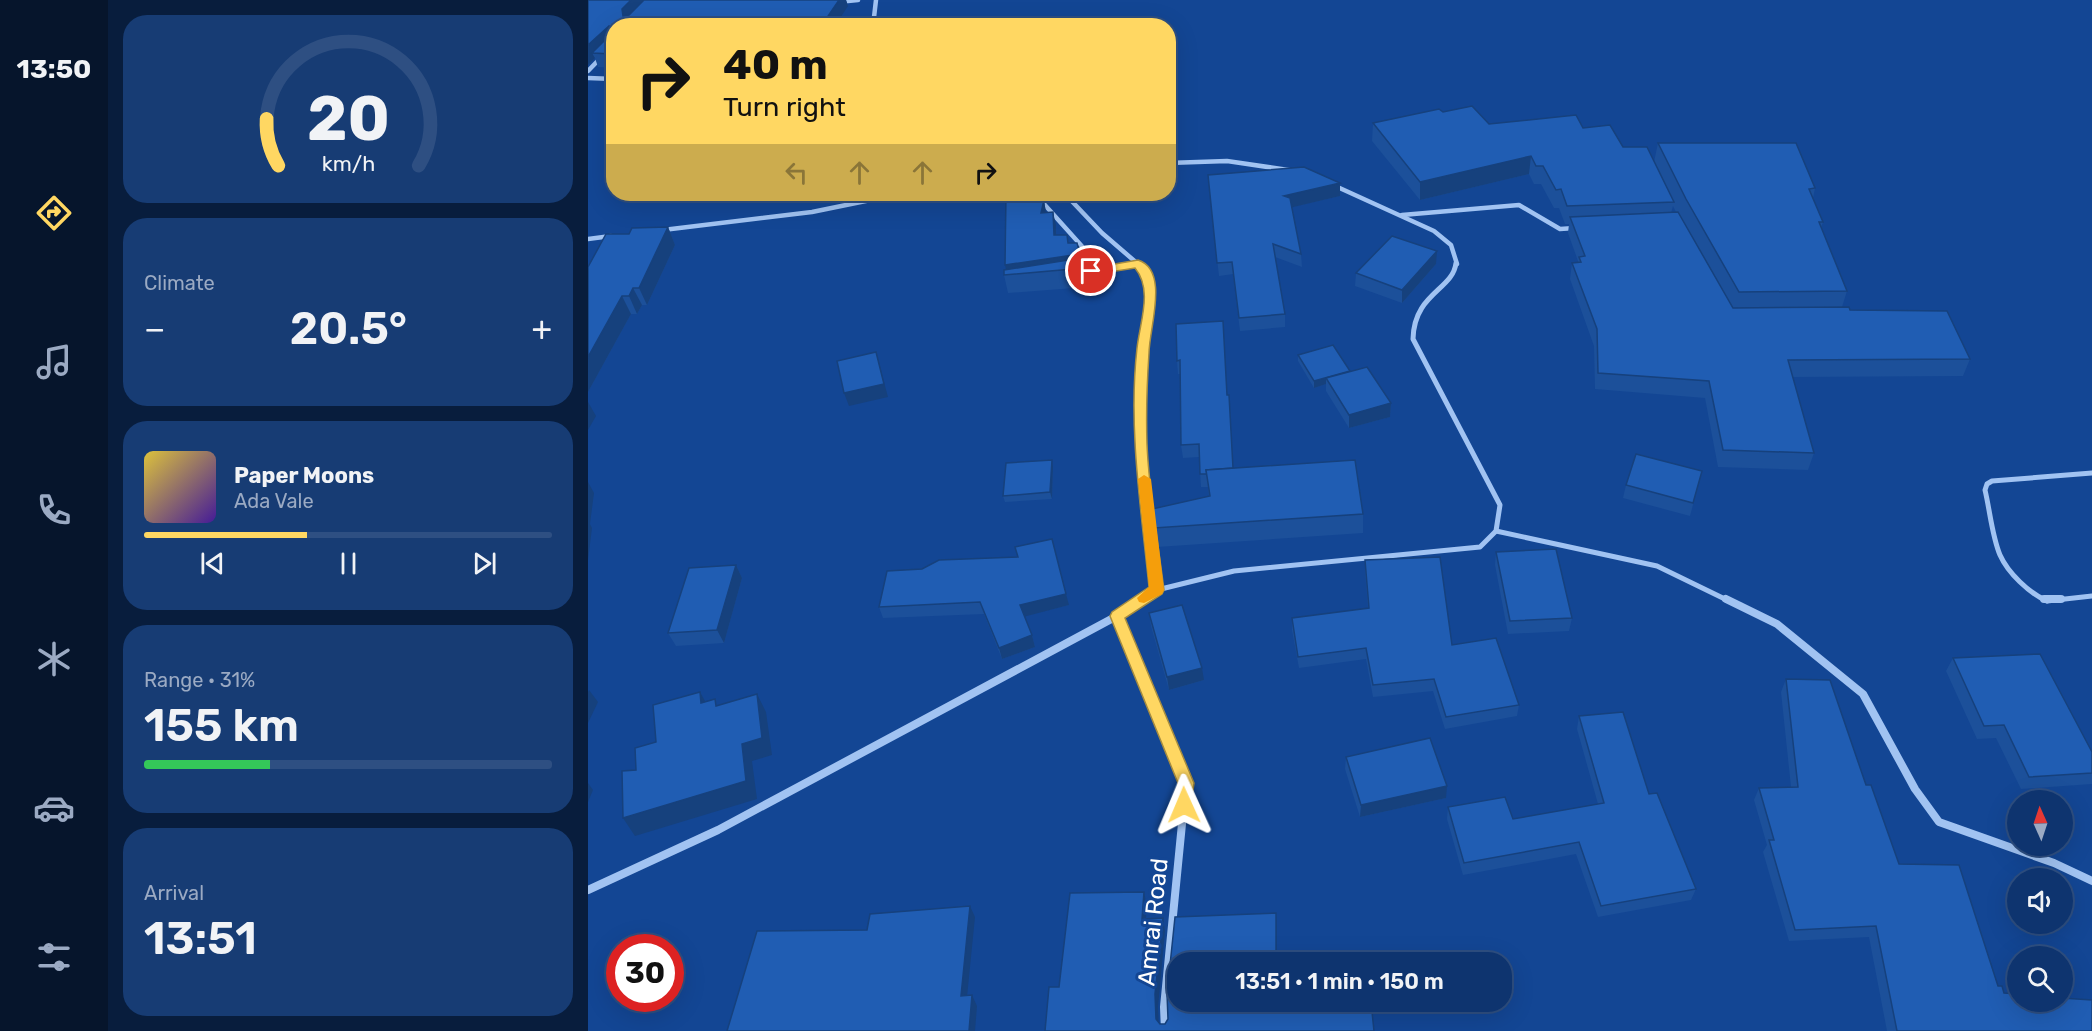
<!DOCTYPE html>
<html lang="en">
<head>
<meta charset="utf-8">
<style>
  body { margin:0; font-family:Rubik,sans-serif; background:#173c74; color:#f1f3f6; height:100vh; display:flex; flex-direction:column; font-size:22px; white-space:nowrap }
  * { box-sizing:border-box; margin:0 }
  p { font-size:20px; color:#9baac3 }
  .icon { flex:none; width:33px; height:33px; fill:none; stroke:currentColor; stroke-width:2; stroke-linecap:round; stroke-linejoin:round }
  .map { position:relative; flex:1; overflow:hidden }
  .details { display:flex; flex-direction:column; gap:15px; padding:15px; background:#081d3d; width:480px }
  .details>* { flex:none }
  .banner { position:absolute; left:18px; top:18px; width:570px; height:183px; border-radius:24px; box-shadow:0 6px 24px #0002,0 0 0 2px #2e4f82; background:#ffd762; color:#111; overflow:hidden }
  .needle { width:39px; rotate:357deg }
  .controls { position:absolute; left:1419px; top:790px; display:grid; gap:12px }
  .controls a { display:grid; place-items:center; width:66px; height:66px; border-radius:50%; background:#0e346f; box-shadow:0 6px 24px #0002,0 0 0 2px #2e4f82; font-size:30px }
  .speed { position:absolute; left:18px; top:934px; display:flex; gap:12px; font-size:30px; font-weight:700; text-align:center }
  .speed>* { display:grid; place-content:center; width:78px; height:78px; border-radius:50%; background:#0e346f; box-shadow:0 6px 24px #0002,0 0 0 2px #2e4f82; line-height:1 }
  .speed .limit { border:9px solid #d22; background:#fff; color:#111 }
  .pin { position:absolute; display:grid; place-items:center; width:51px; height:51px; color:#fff; margin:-26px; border:3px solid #fff; border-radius:50%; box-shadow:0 2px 6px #0007 }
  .me { position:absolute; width:66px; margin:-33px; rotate:359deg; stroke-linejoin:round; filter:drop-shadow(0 0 4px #0008) }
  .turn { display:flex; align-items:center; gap:21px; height:126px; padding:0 18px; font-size:27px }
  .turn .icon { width:78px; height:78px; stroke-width:2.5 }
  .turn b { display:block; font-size:42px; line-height:51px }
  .lanes { display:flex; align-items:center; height:57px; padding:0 18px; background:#0003; justify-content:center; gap:30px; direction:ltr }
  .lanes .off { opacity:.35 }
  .big { font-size:45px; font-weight:600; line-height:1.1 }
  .details .widget { flex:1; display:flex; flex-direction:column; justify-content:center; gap:9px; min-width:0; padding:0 21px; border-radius:24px; background:#173c74 }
  .details .dial { align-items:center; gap:0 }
  .dial svg { height:156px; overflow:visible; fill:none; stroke:#2e4f82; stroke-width:7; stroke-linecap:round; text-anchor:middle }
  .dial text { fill:#f1f3f6; stroke:none }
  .song { display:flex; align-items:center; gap:18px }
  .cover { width:72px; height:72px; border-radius:9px; background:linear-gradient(135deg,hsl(50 70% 55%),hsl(260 70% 35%)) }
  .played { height:6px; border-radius:3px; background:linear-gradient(90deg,#ffd762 40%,#2e4f82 40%) }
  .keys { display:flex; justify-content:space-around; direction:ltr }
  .heat { display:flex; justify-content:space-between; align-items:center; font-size:33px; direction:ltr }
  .charge { height:9px; border-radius:4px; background:linear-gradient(90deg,#34c759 31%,#2e4f82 0) }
  .trip { position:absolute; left:579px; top:952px; width:345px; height:60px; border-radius:24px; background:#0e346f; box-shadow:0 6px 24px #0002,0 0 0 2px #2e4f82; font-weight:600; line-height:60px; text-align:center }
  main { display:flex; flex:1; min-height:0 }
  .menu { display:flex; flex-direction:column; width:108px; justify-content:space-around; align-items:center; background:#06152c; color:#9baac3 }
  .menu .icon { width:42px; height:42px }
  .menu .selected { color:#ffd762 }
  .menu b { font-size:27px; color:#f1f3f6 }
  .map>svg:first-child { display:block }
</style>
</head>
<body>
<main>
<nav class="menu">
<b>13:50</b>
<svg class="icon selected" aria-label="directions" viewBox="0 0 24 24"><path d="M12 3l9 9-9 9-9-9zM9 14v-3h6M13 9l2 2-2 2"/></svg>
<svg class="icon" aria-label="music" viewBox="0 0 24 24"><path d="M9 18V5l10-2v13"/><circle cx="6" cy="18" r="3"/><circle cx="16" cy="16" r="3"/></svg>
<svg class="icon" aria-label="phone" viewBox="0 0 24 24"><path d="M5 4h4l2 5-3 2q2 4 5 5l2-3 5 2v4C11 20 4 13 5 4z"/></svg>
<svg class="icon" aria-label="climate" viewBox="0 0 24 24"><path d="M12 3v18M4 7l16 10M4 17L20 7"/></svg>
<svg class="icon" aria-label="car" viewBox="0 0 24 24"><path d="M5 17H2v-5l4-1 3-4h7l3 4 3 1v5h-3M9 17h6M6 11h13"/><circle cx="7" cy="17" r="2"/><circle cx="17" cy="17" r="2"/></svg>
<svg class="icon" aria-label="filters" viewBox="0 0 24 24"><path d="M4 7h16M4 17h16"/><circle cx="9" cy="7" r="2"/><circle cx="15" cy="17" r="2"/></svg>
</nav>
<section class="details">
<div class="widget dial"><svg viewBox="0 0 100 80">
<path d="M14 69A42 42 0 1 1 86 69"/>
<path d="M14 69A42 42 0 0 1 8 45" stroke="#ffd762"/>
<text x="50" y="56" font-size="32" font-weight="700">20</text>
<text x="50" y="72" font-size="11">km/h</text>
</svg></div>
<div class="widget"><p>Climate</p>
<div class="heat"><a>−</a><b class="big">20.5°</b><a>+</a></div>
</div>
<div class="widget">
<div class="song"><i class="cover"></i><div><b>Paper Moons</b><p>Ada Vale</p></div></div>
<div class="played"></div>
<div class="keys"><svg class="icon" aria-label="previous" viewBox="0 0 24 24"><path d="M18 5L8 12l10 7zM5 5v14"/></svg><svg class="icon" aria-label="pause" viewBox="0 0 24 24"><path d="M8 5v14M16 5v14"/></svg><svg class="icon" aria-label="next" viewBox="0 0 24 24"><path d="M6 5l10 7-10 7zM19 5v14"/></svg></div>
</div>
<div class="widget"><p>Range · 31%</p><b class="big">155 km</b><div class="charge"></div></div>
<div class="widget"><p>Arrival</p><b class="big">13:51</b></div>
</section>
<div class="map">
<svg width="1504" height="1031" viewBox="0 0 1504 1031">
  <rect width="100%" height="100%" fill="#134694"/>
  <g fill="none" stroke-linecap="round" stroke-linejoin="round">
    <g stroke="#a1c3f2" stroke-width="4.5">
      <polyline points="250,2 270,0"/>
      <polyline points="285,26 288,0"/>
      <polyline points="0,71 26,44"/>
      <polyline points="0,78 26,79"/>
      <polyline points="580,163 639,161 707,171"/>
      <polyline points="745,185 846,231 863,245 869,264"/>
      <polyline points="477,194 514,233 550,264"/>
      <polyline points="456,204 500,253 502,264"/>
      <polyline points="814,215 931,205 972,229 987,228"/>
      <polyline points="75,230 224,212 312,194"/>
      <polyline points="0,239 23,236"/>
    </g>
    <g stroke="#a1c3f2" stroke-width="5">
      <polyline points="502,263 503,271"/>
      <polyline points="548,263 560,276 563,289 555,350 553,444 569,590"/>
      <polyline points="488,273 550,264"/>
      <polyline points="908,531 1069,566 1141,601"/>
      <path d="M552,601L569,590L646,571L892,547L908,531L912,505L825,339C826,293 865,290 868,263"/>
      <path d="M1459,601C1441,593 1420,573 1412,555C1404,536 1402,511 1397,490L1399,484L1404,481L1504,473"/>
      <polyline points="1459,601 1504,596"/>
    </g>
    <g stroke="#a1c3f2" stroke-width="8">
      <polyline points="1138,599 1189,624 1275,694 1327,789 1351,822 1466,863 1504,881"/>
      <polyline points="1456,599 1473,599"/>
      <polyline points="529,616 598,783 576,1007 577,1031"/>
      <polyline points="0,890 130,830 529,616 554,599"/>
    </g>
  </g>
  <g fill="#1c509a" fill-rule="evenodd">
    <polygon points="0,0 258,0 260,6 26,26 26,68 10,67 7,58 0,65"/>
    <path d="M855,112L901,124L995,128L1066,162L1070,143L1227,188L1225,198L1235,222L1233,228L1259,291L1254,307L1382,359L1375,376L1205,377L1226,453L1220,470L1130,467L1117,398L1007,389L1006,346L982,279L984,263L990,262V261L980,233L981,224H977L971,208H966L953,184H946L941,174L832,200L784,141L785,123ZM1085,206L1088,212L1083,213Z"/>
    <polygon points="621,188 752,196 704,207 713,254 714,267 687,257 697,314 697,327 652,331 645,274 631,276"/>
    <polygon points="456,200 458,213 468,225 468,235 480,243 493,258 496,268 499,287 420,293 416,275"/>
    <polygon points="80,227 87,245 59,305 54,305 49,314 43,314 0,392 0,267"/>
    <polygon points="848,264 814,303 767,286 768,273"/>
    <polygon points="588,324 639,395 645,468 775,514 775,533 569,547 566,528 621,496 620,487 613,487 611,457 595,458 593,445 593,374 590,374 589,361"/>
    <polygon points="710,355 762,371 803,403 802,417 761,428 738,391 738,384 726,388 710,361"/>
    <polygon points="465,467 464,499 417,502 415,496"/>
    <polygon points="1114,471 1102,516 1035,498 1038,485"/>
    <polygon points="908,552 984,618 981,631 920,634 907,565"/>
    <polygon points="430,557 481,605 436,616 444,635 447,647 414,659 396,614 295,618 291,607 334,569"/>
    <polygon points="777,560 864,645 931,705 929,716 857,729 845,691 785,697 778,659 711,668 704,630 704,618 780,608 777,572"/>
    <polygon points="148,565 154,578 136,643 88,646 80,633"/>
    <polygon points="561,613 616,680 581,690 563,626"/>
    <polygon points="1365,658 1504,752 1504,784 1433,789 1408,738 1389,739 1358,671"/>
    <polygon points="1198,679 1278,785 1311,864 1416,993 1504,1031 1299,1031 1281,937 1201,941 1175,852 1179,845 1166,800 1171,788 1203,787 1193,692"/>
    <polygon points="991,716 1061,794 1108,889 1103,900 1010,917 988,854 875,875 859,819 860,807 925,819 1010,804 989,729"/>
    <polygon points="758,757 858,798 772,817 757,769"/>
  </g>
  <g fill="#16417d">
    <polygon points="43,0 62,0 40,23 35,16 34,9"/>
    <polygon points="251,0 258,0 260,6 247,26 234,25"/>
    <polygon points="21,26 26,37 4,53 7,58 0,65 0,45"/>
    <polygon points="943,156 941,174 832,200 832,182"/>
    <polygon points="752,183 752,196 697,209 696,196"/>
    <polygon points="456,200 458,213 453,213"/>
    <polygon points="465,212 468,225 468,248 466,235"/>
    <polygon points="80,227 87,245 59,305 51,288"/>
    <polygon points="849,251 848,264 814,303 814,290"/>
    <polygon points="492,254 494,267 419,274 417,265"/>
    <polygon points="45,288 54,305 49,314 41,296"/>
    <polygon points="34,296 43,314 0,392 0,357"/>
    <polygon points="288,352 300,397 261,406 256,393"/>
    <polygon points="762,371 738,378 738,384 726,388 726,381"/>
    <polygon points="0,402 8,416 0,430"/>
    <polygon points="803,403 802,417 761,428 761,415"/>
    <polygon points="464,460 465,467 464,499 462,492"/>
    <polygon points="0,482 6,493 2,524 4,528 0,560"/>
    <polygon points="148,565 154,578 136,643 129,630"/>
    <polygon points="478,594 481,605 435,617 432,605"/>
    <polygon points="444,635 447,647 414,659 411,648"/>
    <polygon points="614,668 616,680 581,690 579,677"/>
    <polygon points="1,690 10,702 0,723 0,692"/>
    <polygon points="112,692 122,710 113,703"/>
    <polygon points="169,694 178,712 184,755 164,761 169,799 47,836 35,818 154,744"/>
    <polygon points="0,783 5,790 0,802"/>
    <polygon points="859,786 858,798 772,817 773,805"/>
    <polygon points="556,892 559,906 557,932 554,919"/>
    <polygon points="382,906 387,917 378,1007 373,996"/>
    <polygon points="688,913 689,927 689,963 688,963"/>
    <polygon points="575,918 577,931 570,1007 571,1031 568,1019 567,994"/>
    <polygon points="384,995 389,1006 387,1031 381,1031"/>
  </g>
  <g fill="#205db3" stroke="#16417d" stroke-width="1.5">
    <polygon points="0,0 43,0 34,9 35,16 41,15 56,0 251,0 234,25 260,24 259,26 26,26 26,54 4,53 24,33 24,28 21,26 0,45"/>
    <polygon points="884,106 901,124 988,115 995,128 1022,125 1035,147 1059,147 1086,202 979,206 973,189 968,190 955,166 948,166 943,156 832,182 785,123 851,109 855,112"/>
    <polygon points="1070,143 1208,143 1227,188 1221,189 1235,222 1231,222 1259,291 1151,292 1098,199"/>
    <polygon points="716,167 752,183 696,196 702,198 713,254 685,244 697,314 651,318 644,262 629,263 620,175"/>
    <polygon points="418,194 451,194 456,200 453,213 465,212 466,235 479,235 480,243 489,243 492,254 417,265"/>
    <polygon points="1090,212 1145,308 1261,307 1262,310 1359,311 1382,359 1200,360 1226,453 1135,450 1121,381 1010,373 1009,329 984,263 993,262 991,257 997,256 982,217"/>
    <polygon points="80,227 51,288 45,288 41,296 34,296 0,357 0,267 18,234 41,234 44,228"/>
    <polygon points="804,236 849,251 814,290 768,273"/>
    <polygon points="493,258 496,268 416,275 416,270"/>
    <polygon points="635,321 639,395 641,395 645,468 618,470 619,474 612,474 611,444 593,445 592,360 589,361 588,324"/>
    <polygon points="745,345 762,371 726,381 710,355"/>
    <polygon points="288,352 296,384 256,393 249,361"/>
    <polygon points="779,367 803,403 761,415 738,378"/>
    <polygon points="1048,454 1114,471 1105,503 1038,485"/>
    <polygon points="464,460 462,492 415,496 418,463"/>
    <polygon points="767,460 775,514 566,528 564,509 622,496 618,470"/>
    <polygon points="464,539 478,594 432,605 444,635 411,648 392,602 291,607 299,571 334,569 351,560 430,557 427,547"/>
    <polygon points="968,549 984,618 922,621 908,552"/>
    <polygon points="852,557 864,645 908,638 931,705 858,717 846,679 785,685 778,648 710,657 704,618 781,608 777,560"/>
    <polygon points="148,565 129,630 80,633 101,568"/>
    <polygon points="594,605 614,668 579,677 561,613"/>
    <polygon points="1452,654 1504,752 1504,773 1441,777 1416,725 1396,726 1365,658"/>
    <polygon points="1198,679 1242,680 1278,785 1283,785 1311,864 1371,865 1410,986 1414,986 1416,993 1430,994 1430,1002 1474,1002 1474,998 1504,1000 1504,1031 1309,1031 1288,926 1207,930 1181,840 1186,840 1171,788 1210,787"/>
    <polygon points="112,692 113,703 127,699 128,706 169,694 174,738 154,744 158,781 35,818 34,771 48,770 47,748 68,742 65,705"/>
    <polygon points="1035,712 1061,794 1069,793 1108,889 1013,906 991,842 876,863 860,807 917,797 925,819 1016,803 991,716"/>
    <polygon points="842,738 859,786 773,805 758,757"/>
    <polygon points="556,892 554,919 575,918 567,994 568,1019 572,1024 577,1024 580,1019 579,994 587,917 688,913 688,963 590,963 590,1002 783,1002 786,1031 457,1031 461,987 471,987 482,893"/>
    <polygon points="382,906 373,996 384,995 381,1031 139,1031 169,931 279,930 282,914"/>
  </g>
  <path fill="#ffd762" stroke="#a68c40" stroke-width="1.5" d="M550,260C582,270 561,329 561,353C559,383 558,414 559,444C561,493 570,542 576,590L574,594L537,618L606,783L602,810L596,812L590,810L588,805L590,783L522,616L524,612L561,587C553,508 540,427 549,348C552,321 565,290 547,268L503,275L497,271L503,268Z"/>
  <polygon fill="#f59e0b" points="556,475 563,479 576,590 574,594 556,603 551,602 549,598 561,587 550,479"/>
  <g text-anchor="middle" stroke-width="6" stroke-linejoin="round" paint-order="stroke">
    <g font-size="24" fill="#fff" stroke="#134694">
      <text transform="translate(565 922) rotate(-84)" y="8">Amrai Road</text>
    </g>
  </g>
</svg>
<div class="controls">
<a><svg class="needle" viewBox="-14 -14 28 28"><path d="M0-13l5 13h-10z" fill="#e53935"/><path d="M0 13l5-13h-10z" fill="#9baac3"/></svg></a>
<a><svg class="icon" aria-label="sound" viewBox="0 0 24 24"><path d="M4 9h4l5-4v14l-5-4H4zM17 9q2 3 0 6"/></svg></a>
<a><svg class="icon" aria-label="search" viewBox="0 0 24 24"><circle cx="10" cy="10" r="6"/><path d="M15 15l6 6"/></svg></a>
</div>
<div class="speed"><div class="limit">30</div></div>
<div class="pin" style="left:503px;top:271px;background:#d93025"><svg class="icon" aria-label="arrive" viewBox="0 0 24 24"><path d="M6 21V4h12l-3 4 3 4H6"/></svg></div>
<svg class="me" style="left:596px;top:805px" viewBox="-20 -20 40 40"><path d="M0-17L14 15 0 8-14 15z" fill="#ffd762" stroke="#fff" stroke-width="4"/></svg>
<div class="trip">13:51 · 1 min · 150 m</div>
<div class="banner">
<div class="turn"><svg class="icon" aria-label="right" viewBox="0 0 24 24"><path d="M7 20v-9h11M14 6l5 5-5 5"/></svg><div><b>40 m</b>Turn right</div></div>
<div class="lanes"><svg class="icon off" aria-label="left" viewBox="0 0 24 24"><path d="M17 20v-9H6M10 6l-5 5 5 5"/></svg><svg class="icon off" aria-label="ahead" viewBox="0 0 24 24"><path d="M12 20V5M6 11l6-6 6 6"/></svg><svg class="icon off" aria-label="ahead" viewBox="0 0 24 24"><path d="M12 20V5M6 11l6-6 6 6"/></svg><svg class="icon" aria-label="right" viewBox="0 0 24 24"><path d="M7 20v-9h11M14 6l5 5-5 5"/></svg></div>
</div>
</div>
</main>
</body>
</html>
